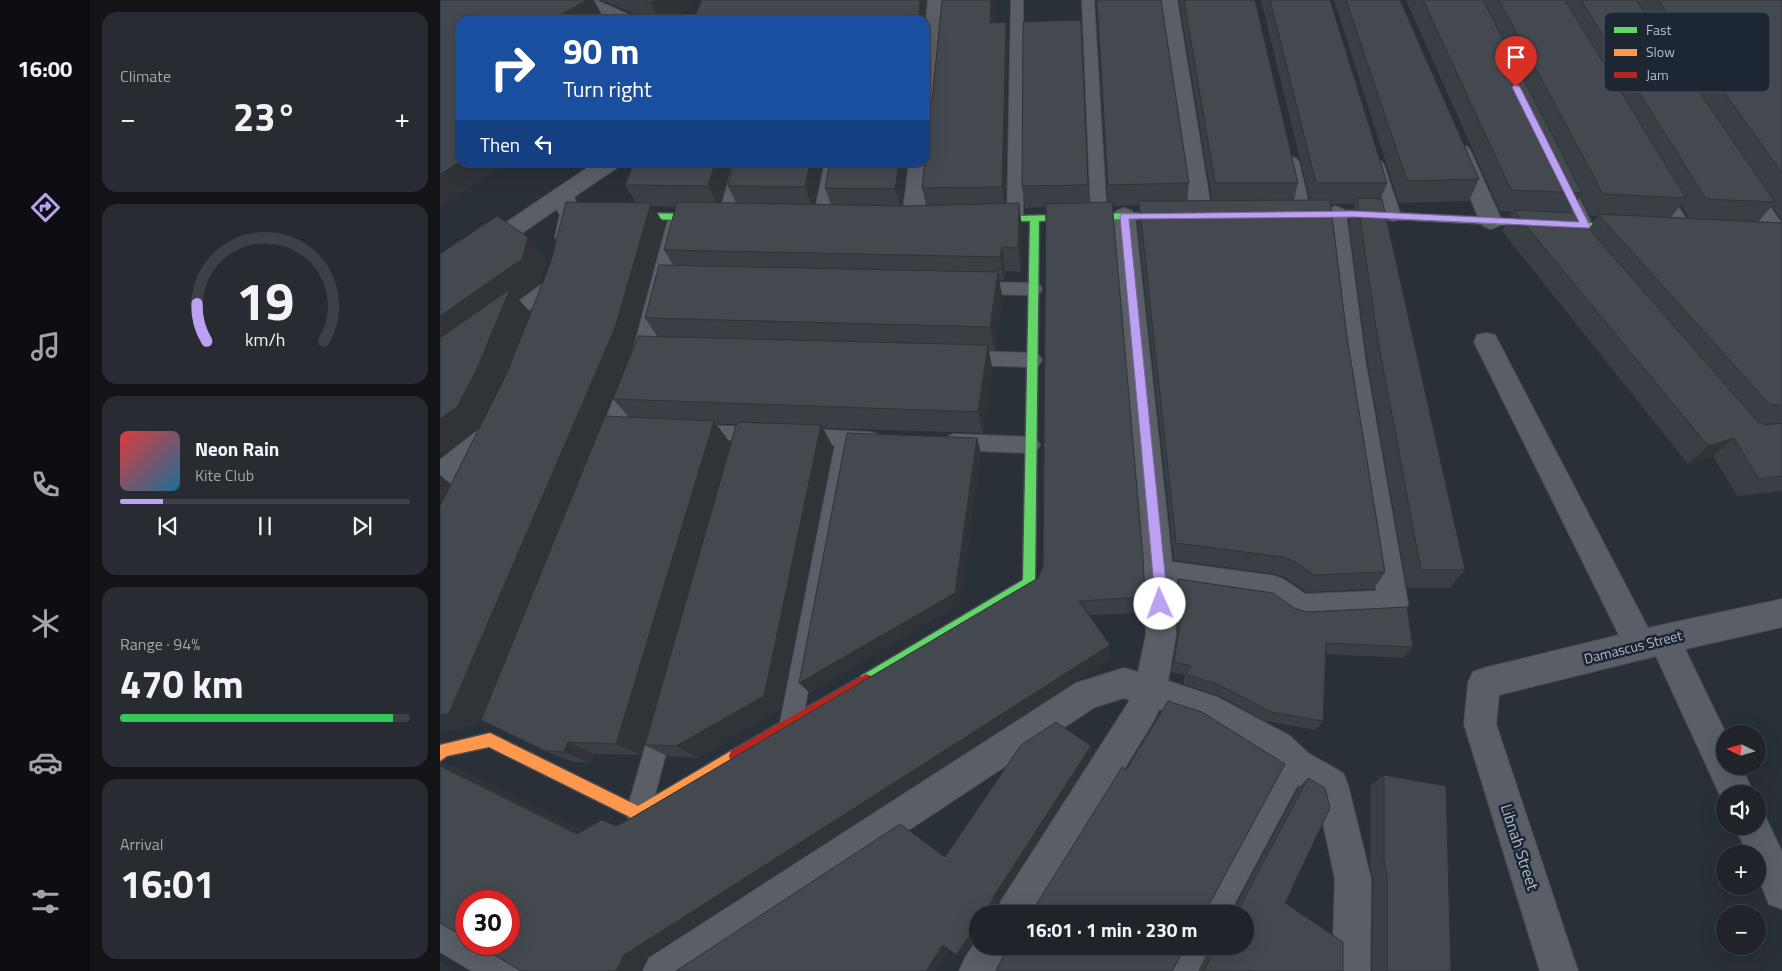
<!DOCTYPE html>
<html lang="en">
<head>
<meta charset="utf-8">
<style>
  body { margin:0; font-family:"Titillium Web",sans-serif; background:#282c32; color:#f1f3f6; height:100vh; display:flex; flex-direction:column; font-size:19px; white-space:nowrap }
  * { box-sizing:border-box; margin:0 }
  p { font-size:16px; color:#a2a4a8 }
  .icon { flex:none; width:28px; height:28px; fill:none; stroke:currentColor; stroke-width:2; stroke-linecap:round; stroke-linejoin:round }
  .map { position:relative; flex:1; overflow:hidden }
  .panel { display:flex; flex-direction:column; gap:12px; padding:12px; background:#121417; width:350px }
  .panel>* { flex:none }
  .top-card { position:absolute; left:15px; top:15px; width:475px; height:152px; border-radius:15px; box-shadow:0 5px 20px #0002,0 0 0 1px #3d4147; background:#1a4fa0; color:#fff; overflow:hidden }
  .needle { width:32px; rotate:275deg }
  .tools { position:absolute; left:1276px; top:725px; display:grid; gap:10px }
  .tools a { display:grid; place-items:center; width:50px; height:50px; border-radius:50%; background:#20242a; box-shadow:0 5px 20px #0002,0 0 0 1px #3d4147; font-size:25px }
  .speed { position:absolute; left:15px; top:890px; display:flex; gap:10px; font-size:25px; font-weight:700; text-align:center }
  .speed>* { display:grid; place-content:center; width:65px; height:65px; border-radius:50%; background:#20242a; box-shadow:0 5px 20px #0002,0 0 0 1px #3d4147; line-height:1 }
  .speed .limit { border:8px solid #d22; background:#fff; color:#111 }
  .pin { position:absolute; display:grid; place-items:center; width:42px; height:42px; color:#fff; margin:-51px -21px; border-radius:50% 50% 50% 0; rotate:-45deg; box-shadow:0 0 5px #0007 }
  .pin .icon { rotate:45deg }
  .me { position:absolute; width:55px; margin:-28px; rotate:358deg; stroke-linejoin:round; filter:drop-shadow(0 0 4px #0008) }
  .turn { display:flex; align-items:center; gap:18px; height:105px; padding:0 25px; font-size:22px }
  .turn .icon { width:65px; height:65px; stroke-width:2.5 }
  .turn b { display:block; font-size:35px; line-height:42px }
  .then { display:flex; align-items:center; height:48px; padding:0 25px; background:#0003; gap:10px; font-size:19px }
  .big { font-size:38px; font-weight:700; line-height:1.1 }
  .panel .card { flex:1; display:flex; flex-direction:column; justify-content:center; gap:8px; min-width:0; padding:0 18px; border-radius:15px; background:#282c32 }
  .panel .dial { align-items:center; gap:0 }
  .dial svg { height:130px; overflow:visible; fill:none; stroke:#3d4147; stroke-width:7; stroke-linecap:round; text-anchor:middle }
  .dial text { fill:#f1f3f6; stroke:none }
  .song { display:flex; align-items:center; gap:15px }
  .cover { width:60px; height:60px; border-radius:8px; background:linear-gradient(135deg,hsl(0 70% 55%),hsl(200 70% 35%)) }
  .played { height:5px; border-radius:2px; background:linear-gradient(90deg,#bca0f2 15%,#3d4147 15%) }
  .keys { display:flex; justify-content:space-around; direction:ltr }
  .heat { display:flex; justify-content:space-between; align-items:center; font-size:28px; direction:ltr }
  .charge { height:8px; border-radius:4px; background:linear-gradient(90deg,#34c759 94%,#3d4147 0) }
  .trip { position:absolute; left:529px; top:905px; width:285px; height:50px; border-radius:25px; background:#20242a; box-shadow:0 5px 20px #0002,0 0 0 1px #3d4147; font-weight:700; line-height:50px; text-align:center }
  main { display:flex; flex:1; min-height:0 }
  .tabs { display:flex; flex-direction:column; width:90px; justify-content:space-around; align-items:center; background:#0d0e11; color:#a2a4a8 }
  .tabs .icon { width:35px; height:35px }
  .tabs .current { color:#bca0f2 }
  .tabs b { font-size:22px; color:#f1f3f6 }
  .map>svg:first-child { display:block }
</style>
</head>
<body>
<main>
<nav class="tabs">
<b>16:00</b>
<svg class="icon current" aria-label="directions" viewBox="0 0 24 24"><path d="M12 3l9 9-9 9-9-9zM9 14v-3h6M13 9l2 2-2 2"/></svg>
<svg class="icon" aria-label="music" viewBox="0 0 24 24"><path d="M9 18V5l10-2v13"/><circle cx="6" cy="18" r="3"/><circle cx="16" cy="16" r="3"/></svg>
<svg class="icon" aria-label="phone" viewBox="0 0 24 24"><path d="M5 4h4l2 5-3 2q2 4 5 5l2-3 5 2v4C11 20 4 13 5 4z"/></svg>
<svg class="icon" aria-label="climate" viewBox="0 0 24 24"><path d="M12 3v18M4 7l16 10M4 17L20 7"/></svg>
<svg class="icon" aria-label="car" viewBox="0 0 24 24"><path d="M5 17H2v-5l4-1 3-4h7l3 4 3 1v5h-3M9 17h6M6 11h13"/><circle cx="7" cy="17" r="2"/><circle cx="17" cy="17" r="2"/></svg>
<svg class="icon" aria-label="filters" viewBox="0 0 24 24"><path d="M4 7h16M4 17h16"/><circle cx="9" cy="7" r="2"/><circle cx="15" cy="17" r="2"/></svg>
</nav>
<section class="panel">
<div class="card"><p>Climate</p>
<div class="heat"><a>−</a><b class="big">23°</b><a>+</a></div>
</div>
<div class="card dial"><svg viewBox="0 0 100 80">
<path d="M14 69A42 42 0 1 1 86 69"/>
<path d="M14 69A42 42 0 0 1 8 46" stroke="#bca0f2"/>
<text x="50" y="56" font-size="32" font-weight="700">19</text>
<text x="50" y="72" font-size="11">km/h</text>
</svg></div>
<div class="card">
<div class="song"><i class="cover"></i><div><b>Neon Rain</b><p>Kite Club</p></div></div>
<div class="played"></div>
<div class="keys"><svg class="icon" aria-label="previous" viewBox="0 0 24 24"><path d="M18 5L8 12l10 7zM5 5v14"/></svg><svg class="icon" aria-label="pause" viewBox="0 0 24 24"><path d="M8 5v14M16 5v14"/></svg><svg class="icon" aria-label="next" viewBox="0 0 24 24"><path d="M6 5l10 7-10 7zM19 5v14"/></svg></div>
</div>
<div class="card"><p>Range · 94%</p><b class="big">470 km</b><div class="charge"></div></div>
<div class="card"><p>Arrival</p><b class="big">16:01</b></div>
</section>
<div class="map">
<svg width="1342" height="971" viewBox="0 0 1342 971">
  <rect width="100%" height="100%" fill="#2a3038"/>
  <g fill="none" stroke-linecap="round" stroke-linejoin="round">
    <g stroke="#484c53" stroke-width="2">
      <g id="lane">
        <polygon points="571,0 583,0 583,218 580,222 575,223 570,222 567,218"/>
        <polygon points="642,0 654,0 667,217 664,221 659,222 654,221 651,217"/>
        <polygon points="852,157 857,159 859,162 871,214 869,218 864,219 859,218 857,214 845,162 847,159"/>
        <polygon points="937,160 942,162 944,165 961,216 958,220 953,221 948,220 945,216 930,165 932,162"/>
        <polygon points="294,162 308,162 294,217 291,221 286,222 281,221 278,217"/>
        <polygon points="385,162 399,162 389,219 386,223 381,224 376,223 373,219"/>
        <polygon points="1124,177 1129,179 1131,182 1153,226 1150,230 1145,231 1140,230 1137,226 1117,182 1119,179"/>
        <polygon points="1222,186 1227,188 1251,227 1254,231 1251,235 1246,236 1241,235 1215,191 1217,188"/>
        <polygon points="115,277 121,279 123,283 121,287 70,324 64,326 58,324 56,320 58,316 109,279"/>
        <polygon points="537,282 594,283 600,285 602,289 600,293 594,295 537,294 531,292 529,288 531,284"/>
        <polygon points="527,351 593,353 599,355 602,360 599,365 593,367 527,365 521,363 519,358 521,353"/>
        <polygon points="258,425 318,427 324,429 327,434 324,439 318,441 258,439 252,437 249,432 252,427"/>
        <polygon points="363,429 431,432 437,434 440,439 437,444 431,446 413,446 362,723 359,731 351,734 343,731 340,723 395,445 363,443 357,441 354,436 357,431"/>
        <polygon points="513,434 591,437 597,440 600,445 597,450 591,453 513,450 507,447 504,442 507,437"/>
        <polygon points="222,715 230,718 233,726 210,814 206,822 198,826 190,822 186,814 211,726 214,718"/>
        <polygon points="856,754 864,757 867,765 864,773 789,914 763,914 848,757"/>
        <polygon points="744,946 770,946 758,971 731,971"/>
      </g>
    </g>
    <g stroke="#484c53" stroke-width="2">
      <g id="street">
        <polygon points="132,0 156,0 192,16 195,20 171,20 135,4"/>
        <polygon points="488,0 506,0 495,124 492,128 485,130 485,30"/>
        <polygon points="719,0 737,0 772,214 769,219 761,222 753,219 750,214"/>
        <polygon points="1021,145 1028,147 1031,152 1062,221 1059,226 1051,229 1043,226 1040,221 1011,152 1014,147"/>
        <polygon points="485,157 490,162 484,220 481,225 473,228 465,225 462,220 469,162 485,162"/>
        <path d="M156,162H181L178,167L134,197C142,215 144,225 134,243L126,245L118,243L115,237L120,215L117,209L8,284L0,286V267Z"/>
        <polygon points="1304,178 1312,180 1342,224 1342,242 1338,243 1330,241 1293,185 1296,180"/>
        <polygon points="895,206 903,209 906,214 925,359 968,604 964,614 953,618 860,622 849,618 829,603 734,589 736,635 728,681 777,697 850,736 868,753 903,773 908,785 931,879 930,971 892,971 895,879 877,795 844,777 826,760 759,722 719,709 713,722 595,914 556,914 561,901 690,700 684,698 655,707 255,971 203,971 209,958 636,683 684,668 698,672 706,635 704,573 673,216 676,211 684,208 692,211 695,216 732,562 835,576 845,580 865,594 936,591 901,359 884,214 887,209"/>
        <polygon points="238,215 246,218 249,223 217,350 179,451 175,459 166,462 157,459 153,451 193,350 227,223 230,218"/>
        <polygon points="1046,333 1055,335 1208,628 1342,599 1342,627 1245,649 1286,734 1285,766 1301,766 1314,794 1285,794 1285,806 1216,656 1059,695 1056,724 1138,971 1100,971 1024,724 1028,683 1033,672 1044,668 1179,635 1034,342 1037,335"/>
        <polygon points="53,422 62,425 66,433 62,441 10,484 0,488 0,460 44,425"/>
        <polygon points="1318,811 1324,814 1342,852 1342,909 1329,904 1318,877 1318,854 1307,854 1295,826 1318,826"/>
        <path d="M0,914L26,927V944C53,944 75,943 87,971H32L0,952Z"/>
        <polygon points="538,938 538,946 572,946 560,971 519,971 525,958"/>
      </g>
    </g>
    <g stroke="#484c53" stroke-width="3">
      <g id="fast">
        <polygon points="854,211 915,211 1188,225 1193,228 1188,231 915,217 854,217 850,214"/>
        <polygon points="736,212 741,215 736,218 599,221 595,583 593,587 431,684 426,686 421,684 420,680 421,676 583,580 590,221 544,222 539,219 541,217"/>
        <polygon points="182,213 271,214 276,217 271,220 182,219 177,216"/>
      </g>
    </g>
    <g stroke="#484c53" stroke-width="3">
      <polygon id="slow" points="50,733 198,806 291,751 296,749 301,751 303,756 301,761 198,821 49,747 7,756 0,761 0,745"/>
    </g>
    <g stroke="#484c53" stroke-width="3">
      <polygon id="jam" points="426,674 431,676 432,680 431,684 301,761 296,763 291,761 289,756 291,751"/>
    </g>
    <use href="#lane" fill="#5a5e66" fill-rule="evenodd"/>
    <use href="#street" fill="#5a5e66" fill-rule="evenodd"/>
    <use href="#fast" fill="#63d668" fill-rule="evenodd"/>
    <use href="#slow" fill="#ff974d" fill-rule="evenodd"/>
    <use href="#jam" fill="#b3261e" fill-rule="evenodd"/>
  </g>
  <g fill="#3a3f45" fill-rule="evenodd">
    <polygon points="161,0 252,0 249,8 229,20 209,20"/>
    <polygon points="502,0 555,0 554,22 566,22 568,44 565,203 582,227 581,272 565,271 564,280 559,280 562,296 555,350 549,350 552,368 543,433 383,428 393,447 341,709 258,758 227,756 205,745 296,424 276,424 290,443 201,755 154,754 151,763 133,762 105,751 189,417 173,399 218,337 205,318 233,265 224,250 236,207 213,206 225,226 191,349 38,725 11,484 39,429 5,454 0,450 0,254 88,237 107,260 101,282 78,299 90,312 63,381 196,203 185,185 292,162 280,203 296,203 288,186 383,162 374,204 391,205 385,188 467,162 462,206 486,205 482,188 485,156 485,109 488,108 492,102"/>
    <polygon points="656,0 721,0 749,183 747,201 772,200 739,0 815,0 858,183 854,200 870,200 821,0 890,0 947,183 941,199 1025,570 1010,588 967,588 927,359 909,224 915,204 891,204 907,337 945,572 934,589 866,592 846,578 835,574 734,560 698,225 699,205 672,206 705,597 703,613 649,615 670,645 670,659 208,956 201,971 81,971 12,766 143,831 162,820 178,825 188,820 598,578 603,567 606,207 585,208 582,186 641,20 649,203 668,202"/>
    <polygon points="894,0 960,0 1039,179 1029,201 959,203"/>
    <path d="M966,0H1342V221L1332,206L1318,222L1342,223V423L1323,424L1326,425L1342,423V491L1297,496L1273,456L1248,464L1062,231L1072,212L1060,211ZM1140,197L1150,216H1157L1149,229L1131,213ZM1241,205L1249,218L1231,217Z"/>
    <polygon points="738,579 854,608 973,647 963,658 886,654 883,721 876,730 825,721 778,695 743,684 745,675 731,672 738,635 736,591"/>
    <polygon points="651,746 652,756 559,900 554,913 766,910 766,912 792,912 859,787 868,778 845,903 903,971 759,971 771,946 805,946 538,914 538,944 533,943 524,956 509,950 495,971 236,971 505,857"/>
    <polygon points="944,775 1011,971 932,971 933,879 930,866 931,785"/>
  </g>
  <g fill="#303338">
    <polygon points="147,0 154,0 164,19 163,20 111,20"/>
    <polygon points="215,0 252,0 249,8 229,20 219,20 211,3"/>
    <polygon points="480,0 487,0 484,20 479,20"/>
    <polygon points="551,0 555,0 553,45 550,23"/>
    <polygon points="566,22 568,44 565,208 562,187"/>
    <polygon points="20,162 70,162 0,207 0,174"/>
    <polygon points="275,162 292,162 279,207 268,186"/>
    <polygon points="370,162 383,162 373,209 365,187"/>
    <polygon points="459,162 467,162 461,210 455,189"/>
    <polygon points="211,203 225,226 191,349 38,725 0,733 0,715"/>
    <polygon points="579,203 582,227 581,272 578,248"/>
    <polygon points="88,237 107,260 101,282 78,299 90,312 58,392 41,427 5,454 0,450 0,316"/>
    <polygon points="562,247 565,271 564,280 560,257"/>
    <polygon points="558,272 562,296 555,350 550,327"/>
    <polygon points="548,345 552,368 543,433 538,412"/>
    <polygon points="274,421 290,443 201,755 176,744"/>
    <polygon points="381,425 393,447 341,709 258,758 236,746"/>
    <polygon points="537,438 541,453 520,605 370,693 359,683"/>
    <polygon points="1294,438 1273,456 1248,464 1268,446"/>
    <polygon points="0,475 12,485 0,510"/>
    <polygon points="670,645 670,659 208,956 201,971 176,971 184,955"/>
    <polygon points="128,742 154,754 151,763 124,752"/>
    <polygon points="651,746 652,756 559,900 554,913 550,913 548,910 554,896"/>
    <polygon points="0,763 12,766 163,840 137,834 0,766"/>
    <polygon points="162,820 186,827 176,826"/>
    <polygon points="531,934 538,936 524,956 516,955"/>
    <polygon points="503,945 512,946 495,971 486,971"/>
    <polygon points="0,959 11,971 0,971"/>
  </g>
  <g fill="#444950" stroke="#303338">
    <polygon points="0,0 147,0 111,20 20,20 20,162 0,174"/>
    <polygon points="204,0 215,0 211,3"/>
    <polygon points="262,0 480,0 479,20 253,20"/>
    <polygon points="502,0 551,0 550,23 566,22 562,187 482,188 487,140 485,138 485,109 488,108 492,102"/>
    <polygon points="657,0 721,0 749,183 668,185"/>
    <polygon points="744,0 815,0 858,183 775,183"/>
    <polygon points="830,0 890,0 947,183 876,183"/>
    <polygon points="906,0 960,0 1039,179 967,181"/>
    <polygon points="983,0 1043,0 1142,193 1071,190"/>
    <polygon points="1059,0 1125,0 1246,198 1163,194"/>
    <polygon points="1141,0 1196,0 1335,202 1266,199"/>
    <polygon points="1218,0 1342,0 1342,173"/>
    <polygon points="641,20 648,185 582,186 583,22"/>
    <polygon points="194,162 275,162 268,186 185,185"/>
    <polygon points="294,162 370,162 365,187 288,186"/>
    <polygon points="390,162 459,162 455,189 385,188"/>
    <polygon points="917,198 942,199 1025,570 981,570 937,335"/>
    <polygon points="890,200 907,337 945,572 874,575 854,561 842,557 736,543 699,201"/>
    <polygon points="126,202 211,203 175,328 9,713 0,715 0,506 67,373 111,261"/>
    <polygon points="237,202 467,206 579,203 578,248 562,247 560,257 224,250"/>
    <polygon points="672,202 703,557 705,597 639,601 670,645 184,955 176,971 81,971 36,944 69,944 69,901 26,901 26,938 0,923 0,766 137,834 162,820 176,826 188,820 598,578 603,567 606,204"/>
    <polygon points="1073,210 1135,213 1318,422 1326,425 1342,423 1342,476 1319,479 1294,438 1268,446"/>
    <polygon points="1158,214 1342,223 1342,405 1330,405"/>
    <polygon points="57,216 88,237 82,259 0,316 0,254"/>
    <polygon points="219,265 558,272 550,327 205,318"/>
    <polygon points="70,289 36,371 17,407 0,419 0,338"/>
    <polygon points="198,336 548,345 538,412 173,399"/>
    <polygon points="165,416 274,421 176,744 128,742 124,752 105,751 41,720"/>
    <polygon points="297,422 381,425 324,696 236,746 205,745"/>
    <polygon points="407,433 537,438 515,593 359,683"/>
    <polygon points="738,579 833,593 854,608 866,612 967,607 973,647 886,643 883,721 831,712 781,686 746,674 751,666 734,662 740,624"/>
    <polygon points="728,701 762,712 845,764 766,910 766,912 797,912 868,778 885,788 890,808 845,903 903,942 903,971 764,971 776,946 805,946 805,914 538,914 538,943 533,943 533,936 531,934 516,955 503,945 486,971 236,971 460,824 505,857 581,745 616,722 651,746 554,896 548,910 550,913 591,913 682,767 686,770"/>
    <polygon points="944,775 1006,786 1011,971 947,971 947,874 944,860"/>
    <polygon points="568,946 746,946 732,971 556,971"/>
  </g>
  <polygon fill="#bca0f2" stroke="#7a689d" points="1076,84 1080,87 1150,226 1149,228 915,217 689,219 725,573 726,604 724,608 720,610 716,608 680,216 681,214 915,211 1139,222 1072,87"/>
  <g text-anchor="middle" stroke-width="5" stroke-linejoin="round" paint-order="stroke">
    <g font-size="14" fill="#b4bcc9" stroke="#1d2633">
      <text transform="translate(1193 647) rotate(-14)" y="5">Damascus Street</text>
    </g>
    <g font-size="16" fill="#b4bcc9" stroke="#1d2633">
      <text transform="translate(1080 847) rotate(72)" y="6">Libnah Street</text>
    </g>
  </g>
  <rect x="1164" y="12" width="166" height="80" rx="8" fill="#1d2633" stroke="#4a5360" stroke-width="1"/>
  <rect x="1174" y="27" width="23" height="6" fill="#63d668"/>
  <rect x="1174" y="49" width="23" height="7" fill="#ff974d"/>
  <rect x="1174" y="72" width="23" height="6" fill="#b3261e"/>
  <g font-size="14" fill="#b4bcc9">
    <text x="1206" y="35">Fast</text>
    <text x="1206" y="57">Slow</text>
    <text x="1206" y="80">Jam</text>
  </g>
</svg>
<div class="tools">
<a><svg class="needle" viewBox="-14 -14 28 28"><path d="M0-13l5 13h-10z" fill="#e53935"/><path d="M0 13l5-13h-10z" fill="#a2a4a8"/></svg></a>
<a><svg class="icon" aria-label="sound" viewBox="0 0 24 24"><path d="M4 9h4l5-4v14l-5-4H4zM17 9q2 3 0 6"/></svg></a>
<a>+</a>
<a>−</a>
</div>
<div class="speed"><div class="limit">30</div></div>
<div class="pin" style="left:1076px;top:87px;background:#d93025"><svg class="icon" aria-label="arrive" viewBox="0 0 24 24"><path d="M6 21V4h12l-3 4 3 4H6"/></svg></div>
<svg class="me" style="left:720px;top:604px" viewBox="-20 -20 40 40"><circle r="19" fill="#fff"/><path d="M0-13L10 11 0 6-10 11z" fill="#bca0f2"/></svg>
<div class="trip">16:01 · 1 min · 230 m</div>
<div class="top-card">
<div class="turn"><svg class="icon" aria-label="right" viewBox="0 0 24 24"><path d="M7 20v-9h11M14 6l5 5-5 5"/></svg><div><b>90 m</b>Turn right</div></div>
<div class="then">Then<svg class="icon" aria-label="left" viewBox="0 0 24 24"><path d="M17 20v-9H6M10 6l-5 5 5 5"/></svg></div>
</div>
</div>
</main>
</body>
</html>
